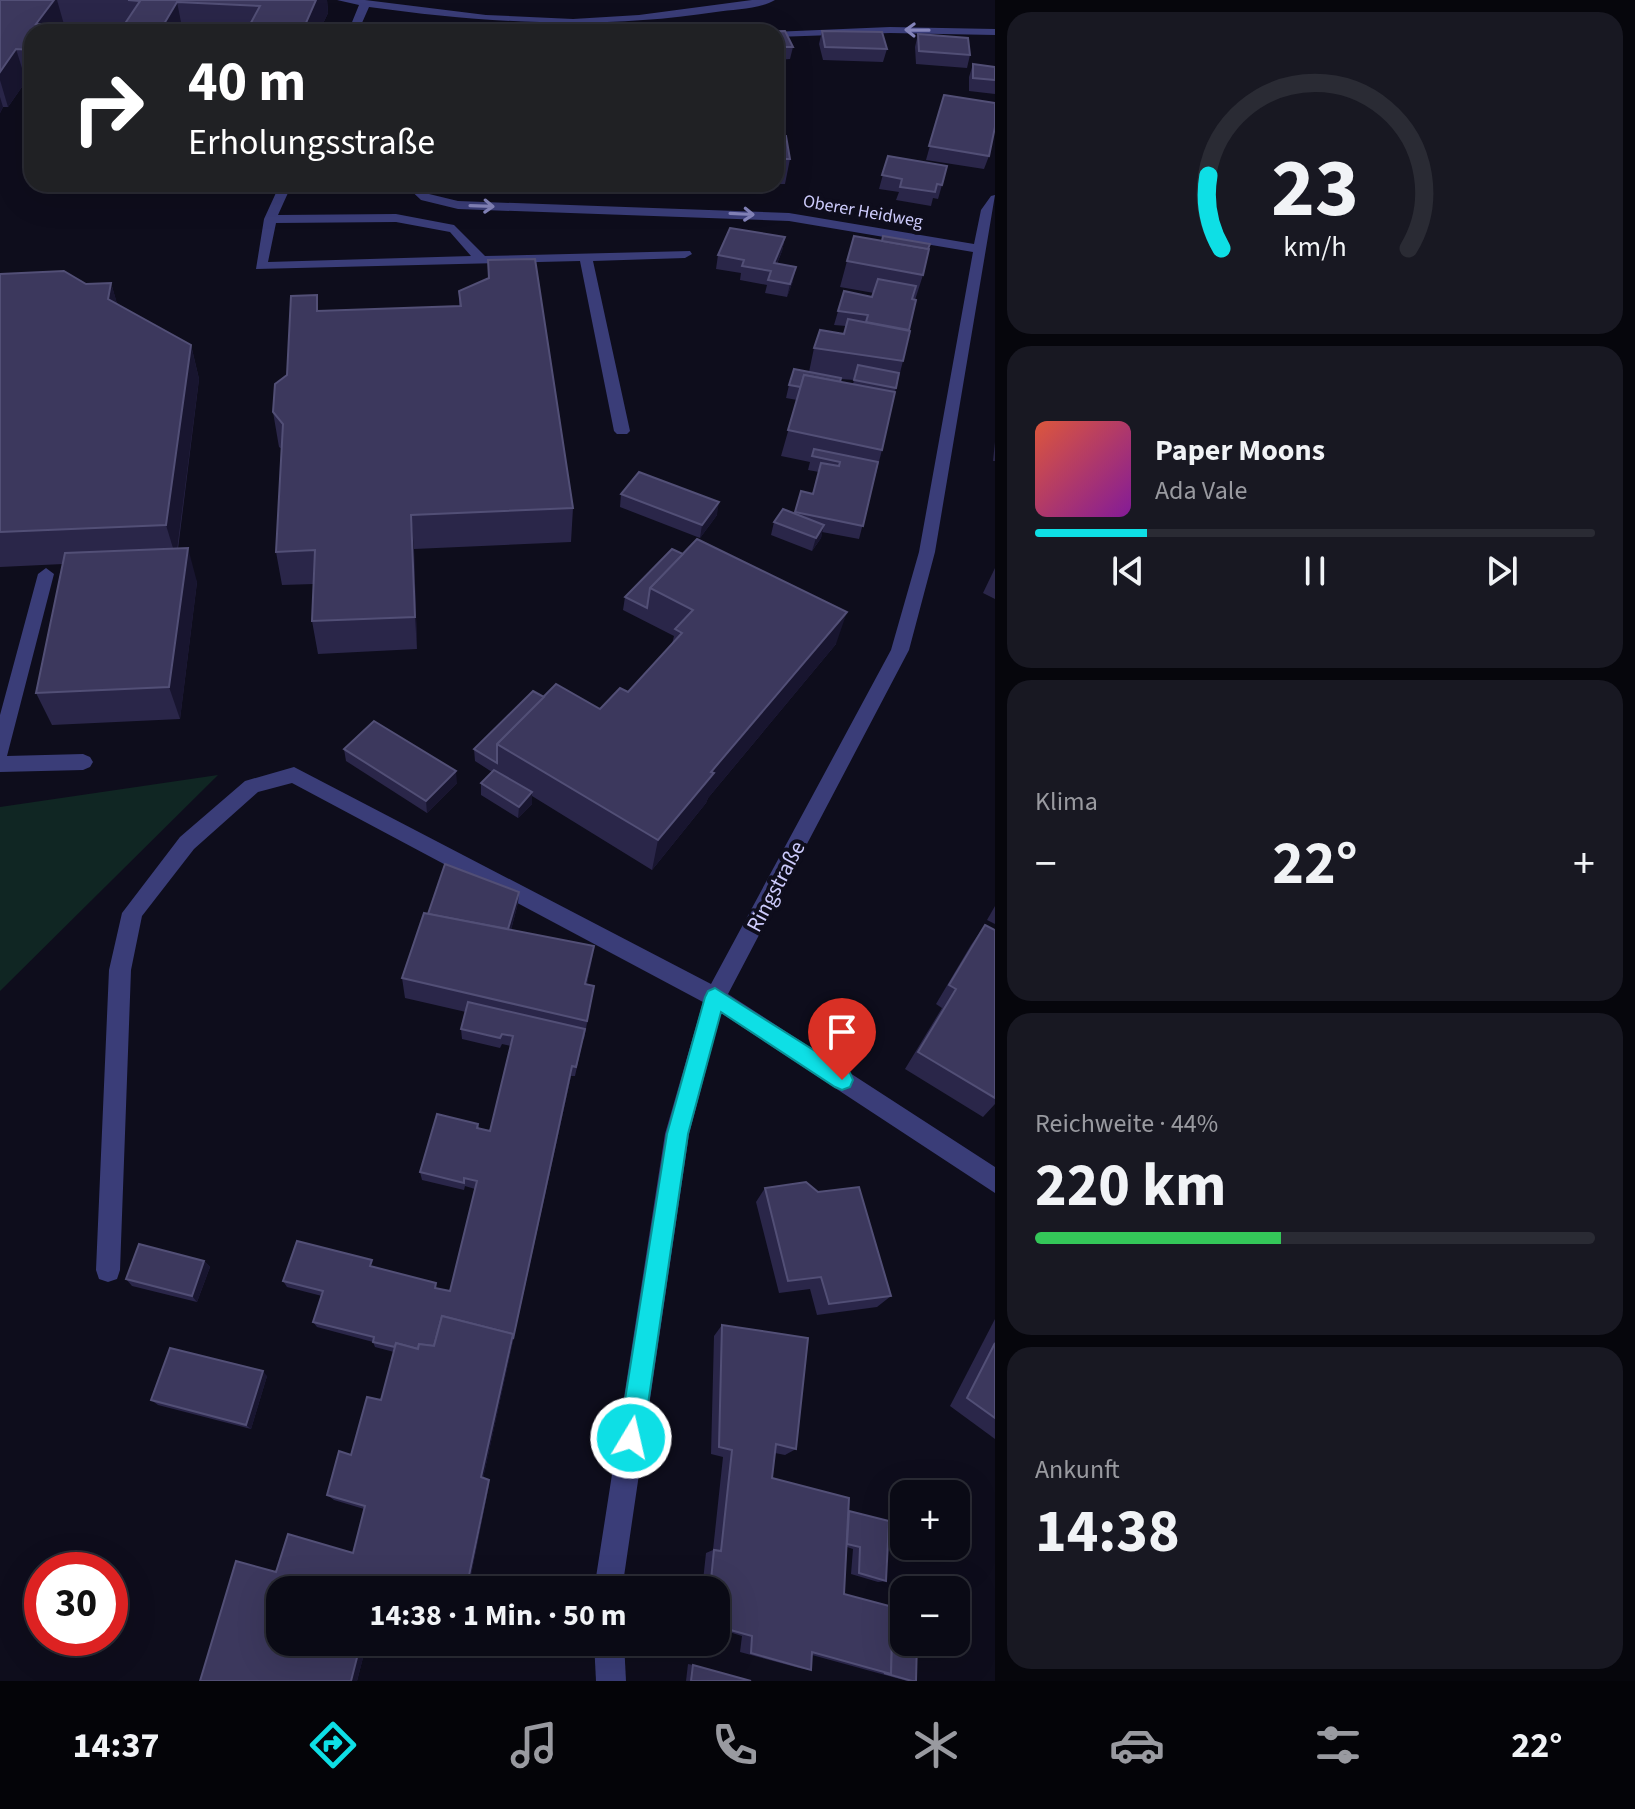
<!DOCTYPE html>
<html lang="de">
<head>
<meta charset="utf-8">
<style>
  body { margin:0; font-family:"Source Sans 3",sans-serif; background:#181822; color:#f1f3f6; height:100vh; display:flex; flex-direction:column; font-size:30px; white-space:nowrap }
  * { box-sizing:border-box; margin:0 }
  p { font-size:26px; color:#999aa0 }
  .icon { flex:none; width:44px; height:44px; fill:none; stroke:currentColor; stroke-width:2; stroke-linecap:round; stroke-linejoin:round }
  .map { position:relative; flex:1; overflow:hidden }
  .sheet { display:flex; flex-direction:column; gap:12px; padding:12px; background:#06060c; width:640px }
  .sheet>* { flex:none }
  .hud { position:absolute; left:24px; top:24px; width:760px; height:168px; border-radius:24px; box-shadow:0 8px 32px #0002,0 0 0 2px #2a2b34; background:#202124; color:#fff; overflow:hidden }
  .controls { position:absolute; left:890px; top:1480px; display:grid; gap:16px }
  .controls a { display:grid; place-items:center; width:80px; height:80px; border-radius:16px; background:#0a0a15; box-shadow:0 8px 32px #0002,0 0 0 2px #2a2b34; font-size:40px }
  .speed { position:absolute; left:24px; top:1552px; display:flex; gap:16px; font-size:40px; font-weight:700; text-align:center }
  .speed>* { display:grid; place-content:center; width:104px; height:104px; border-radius:50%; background:#0a0a15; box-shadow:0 8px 32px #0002,0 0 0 2px #2a2b34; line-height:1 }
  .speed .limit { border:12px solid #d22; background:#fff; color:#111 }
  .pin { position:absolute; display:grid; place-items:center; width:68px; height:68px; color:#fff; margin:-82px -34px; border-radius:50% 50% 50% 0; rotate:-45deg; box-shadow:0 0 8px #0007 }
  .pin .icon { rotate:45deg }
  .me { position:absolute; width:88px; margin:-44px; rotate:9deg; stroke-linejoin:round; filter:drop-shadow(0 0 6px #0008) }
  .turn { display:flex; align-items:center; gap:28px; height:168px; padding:0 32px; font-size:36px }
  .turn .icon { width:104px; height:104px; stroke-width:2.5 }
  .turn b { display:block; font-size:56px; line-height:68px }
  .big { font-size:60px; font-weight:700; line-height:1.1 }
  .sheet .tile { flex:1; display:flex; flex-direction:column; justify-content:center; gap:12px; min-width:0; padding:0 28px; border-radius:24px; background:#181822 }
  .sheet .dial { align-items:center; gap:0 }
  .dial svg { height:208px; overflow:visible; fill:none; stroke:#2a2b34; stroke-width:7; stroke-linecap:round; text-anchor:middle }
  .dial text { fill:#f1f3f6; stroke:none }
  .song { display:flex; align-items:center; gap:24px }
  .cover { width:96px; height:96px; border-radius:12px; background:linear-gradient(135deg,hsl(10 70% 55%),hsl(290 70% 35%)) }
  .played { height:8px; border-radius:4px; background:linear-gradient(90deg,#0edfe5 20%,#2a2b34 20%) }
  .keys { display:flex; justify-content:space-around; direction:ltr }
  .heat { display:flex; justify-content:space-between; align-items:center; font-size:44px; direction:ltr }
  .charge { height:12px; border-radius:6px; background:linear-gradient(90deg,#34c759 44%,#2a2b34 0) }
  .trip { position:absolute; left:266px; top:1576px; width:464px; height:80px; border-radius:24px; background:#0a0a15; box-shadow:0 8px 32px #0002,0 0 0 2px #2a2b34; font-weight:700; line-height:80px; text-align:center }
  .menu { display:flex; height:128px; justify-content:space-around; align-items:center; background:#040408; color:#999aa0 }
  .menu .icon { width:56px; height:56px }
  .menu .on { color:#0edfe5 }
  .menu b { font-size:36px; color:#f1f3f6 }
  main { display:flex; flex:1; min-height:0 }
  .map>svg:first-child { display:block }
</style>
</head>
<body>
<main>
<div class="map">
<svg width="995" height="1681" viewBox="0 0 995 1681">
  <rect width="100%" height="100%" fill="#0e0d1c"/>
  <polygon fill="#102623" points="218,775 0,991 0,807"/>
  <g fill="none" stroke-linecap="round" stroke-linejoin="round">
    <g fill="#3a3d78" fill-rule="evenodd">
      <path d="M337,0H365L486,15L573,19L639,15L752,0H775C760,9 734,9 716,12C598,30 486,23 369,7L358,32H348L359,5Z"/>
      <polygon points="890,27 995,29 995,35 890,33 776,37 776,32 772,32"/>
      <path d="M280,184H292L278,215L396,214L454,225L485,256L690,251L692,254L685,258L593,261L630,431L627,434H617L614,431L580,261L256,269L264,219ZM396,222L450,232L471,256L268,262L276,223Z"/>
      <polygon points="404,184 417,184 429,194 458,201 789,213 974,244 981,210 991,196 995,195 935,552 909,650 728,994 995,1167 995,1193 721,1013 689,1134 622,1590 594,1590 665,1134 703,1002 292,783 258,792 194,849 142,916 131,970 120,1270 117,1279 108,1282 99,1279 96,1270 109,970 122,913 180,837 245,781 294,767 711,984 891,650 919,552 973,252 789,221 458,209 421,200"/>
      <polygon points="46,568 54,574 7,756 83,754 90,757 93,762 90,767 83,770 0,772 0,715 38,574"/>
      <polygon points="594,1642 624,1642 626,1681 596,1681"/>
    </g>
  </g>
  <g fill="#2a2649" fill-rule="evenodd">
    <polygon points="0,0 327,0 328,13 319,32 32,32 32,81 26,81 8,107 3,107 0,113"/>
    <polygon points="822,31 887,49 883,62 823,60 819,44"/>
    <polygon points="776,32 793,47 790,59 776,60"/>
    <polygon points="918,34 970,55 967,68 916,64 915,47"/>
    <polygon points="973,64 995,67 995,94 969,91 969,77"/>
    <polygon points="944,95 989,156 984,169 926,160"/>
    <polygon points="776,136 790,159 785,184 776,184"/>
    <polygon points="888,156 942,185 938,199 933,198 931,206 896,200 899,192 879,189"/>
    <polygon points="656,184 773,184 710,185"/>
    <polygon points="785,237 782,251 777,264 793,281 787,297 765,293 767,285 740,280 741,273 716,269 718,255"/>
    <polygon points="488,260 573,508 571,542 414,549 417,649 318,654 312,621 314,584 282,585 276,552 282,449 279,447 273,412 319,311 459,306 459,291 488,279"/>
    <path d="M847,261L923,275L915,300L903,361L895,392L882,450L859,539L822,532L821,538L812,551L771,535L774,522L795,514L801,491L813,494L819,472L808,470L810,462L781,456L797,400L786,398L789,385L809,372L814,348L844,334L846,326L834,325L844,291L872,297L874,293L840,287ZM841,379L854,380L853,384L840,382Z"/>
    <polygon points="0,274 86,284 111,283 117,304 191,345 199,379 178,549 197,582 180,719 52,725 36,693 63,564 0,567"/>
    <polygon points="995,442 995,461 993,461"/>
    <polygon points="621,494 717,515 700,538 620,507"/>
    <polygon points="672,549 836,644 708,798 706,803 652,870 532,796 532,804 518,818 481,795 481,783 492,772 475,761 474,749 544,697 600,709 628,692 672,644 674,636 623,610 625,597"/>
    <polygon points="995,568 995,599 983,593"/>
    <polygon points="344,749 457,783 427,813 346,761"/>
    <polygon points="518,903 511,930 594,946 587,984 594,986 584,1039 583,1039 575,1076 571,1076 483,1478 489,1480 489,1485 468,1590 280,1590 367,1642 357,1681 200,1681 276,1572 353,1553 364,1509 334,1500 327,1495 351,1455 381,1400 394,1352 375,1347 373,1342 317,1327 313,1322 322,1296 287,1287 283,1281 374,1267 437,1289 450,1291 475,1189 465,1186 464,1190 422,1180 420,1172 478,1124 479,1129 490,1131 511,1046 502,1044 500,1048 462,1039 461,1029 466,1012 405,998 402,978 428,914"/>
    <polygon points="995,906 995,924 987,920"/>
    <polygon points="985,925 995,930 995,1104 983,1117 905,1069 942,1008 936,1004 971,945"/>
    <polygon points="765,1188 818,1192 891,1296 877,1307 817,1315 810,1289 779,1293 756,1202"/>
    <polygon points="204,1261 210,1267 197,1302 132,1286 126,1279"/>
    <polygon points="995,1319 995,1439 950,1406"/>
    <polygon points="722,1325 796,1449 785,1455 775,1453 772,1478 849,1511 886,1581 878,1582 851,1574 853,1549 847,1547 844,1594 893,1609 916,1681 907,1681 812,1655 811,1670 799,1668 740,1652 742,1636 716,1628 716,1590 702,1590 706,1553 713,1550 723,1457 711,1454 714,1336"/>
    <polygon points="267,1376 251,1429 158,1405 151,1400"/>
    <polygon points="688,1664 693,1665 751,1681 686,1681"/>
  </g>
  <g fill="#18152f">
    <polygon points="54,0 57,0 65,28 36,24"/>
    <polygon points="316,0 327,0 328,13 319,32 302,32"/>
    <polygon points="177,2 183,32 161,29"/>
    <polygon points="16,49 26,81 8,107 0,80 0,72"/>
    <polygon points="0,97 3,107 0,113"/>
    <polygon points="785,237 782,251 771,277 774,263"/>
    <polygon points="796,267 793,281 787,297 790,284"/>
    <polygon points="111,283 121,317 108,299"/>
    <polygon points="191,345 199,379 176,558 166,525"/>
    <polygon points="719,502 717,515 700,538 702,525"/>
    <polygon points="411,515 414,549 417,649 415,617"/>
    <polygon points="824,525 821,538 812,551 816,538"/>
    <polygon points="188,548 197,582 180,719 169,687"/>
    <polygon points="847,612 836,644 708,798 706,803 652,870 658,840 711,772"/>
    <polygon points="456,771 457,783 427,813 426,801"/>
    <polygon points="532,792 532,804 518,818 519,807"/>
    <polygon points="519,892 518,903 506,948 506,937"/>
    <polygon points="594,946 591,966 582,1003 585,984"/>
    <polygon points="572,1066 571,1076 482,1483 481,1477"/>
    <polygon points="204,1261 210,1267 197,1302 192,1296"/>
    <polygon points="263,1371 267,1376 251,1429 246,1425"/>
    <polygon points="489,1480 489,1485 468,1590 466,1590"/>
    <polygon points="361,1642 367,1642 357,1681 351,1681"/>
  </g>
  <g fill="#3c385d" stroke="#524f76" stroke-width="2">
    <polygon points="0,0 54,0 36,24 122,28 140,1 128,0 316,0 302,32 246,32 260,6 177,2 161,29 215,32 32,32 32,50 16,49 0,72"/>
    <polygon points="401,29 442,31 441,32 400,32"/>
    <polygon points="785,31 793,47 776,47 776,32 745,32"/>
    <polygon points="822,31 882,32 887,49 825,47"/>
    <polygon points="918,34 968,38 970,55 919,51"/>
    <polygon points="973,64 995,67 995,80 973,78"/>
    <polygon points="944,95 995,103 995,127 989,156 929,146"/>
    <polygon points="776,136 786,136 790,159 776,159"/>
    <polygon points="888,156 947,166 942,185 937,184 935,192 900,187 902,179 882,175"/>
    <polygon points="730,228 785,237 774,263 796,267 790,284 768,280 771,271 742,266 744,260 718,255"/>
    <polygon points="854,236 929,249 923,275 847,261"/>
    <polygon points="883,236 930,244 928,249 882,241"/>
    <polygon points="535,259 573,508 411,515 415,617 312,621 315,550 276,552 283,424 273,412 275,384 287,375 291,296 317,295 317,311 461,306 459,291 489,278 488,260"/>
    <polygon points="64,271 86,284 111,283 108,299 191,345 166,525 0,532 0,274"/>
    <polygon points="878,279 916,286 912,299 916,300 909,330 866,322 868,315 838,311 844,291 872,297"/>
    <polygon points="848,319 910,331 903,361 814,348 820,330 844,334"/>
    <polygon points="858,365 899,373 896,388 854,380"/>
    <polygon points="794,369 841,378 840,382 804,375 801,387 789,385"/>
    <polygon points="804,375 895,392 882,450 788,430"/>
    <polygon points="814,449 878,462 863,526 795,512 801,491 813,494 821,463 839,466 840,462 812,456"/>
    <polygon points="639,472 719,502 702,525 621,494"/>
    <polygon points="783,509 824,525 816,538 774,522"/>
    <polygon points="697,539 847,612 711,772 714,773 658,840 497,744 556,684 600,709 620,688 628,692 682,633 675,629 693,610 650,588"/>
    <polygon points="188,548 169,687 36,693 65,553"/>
    <polygon points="672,549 683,554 650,588 647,608 625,597"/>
    <polygon points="533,691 544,697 497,744 497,763 474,749"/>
    <polygon points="374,721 456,771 426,801 344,749"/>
    <polygon points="494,770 532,792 519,807 481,783"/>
    <polygon points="445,864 519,892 508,929 428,914"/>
    <polygon points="424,913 594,946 585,984 594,986 587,1021 402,978"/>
    <polygon points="985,925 995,930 995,1098 918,1052 956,989 949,985"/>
    <polygon points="468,1002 585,1029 576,1067 572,1066 513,1339 513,1334 442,1316 434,1346 419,1344 418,1349 396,1343 395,1347 373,1342 374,1337 313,1322 323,1291 283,1281 297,1241 372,1260 370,1266 436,1283 435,1288 450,1291 477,1181 464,1178 464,1183 420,1172 437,1114 478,1124 477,1128 490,1131 513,1036 502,1034 500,1038 461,1029"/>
    <polygon points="806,1182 818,1192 859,1187 891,1296 829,1304 821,1277 788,1281 765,1188"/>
    <polygon points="139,1244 204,1261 192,1296 126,1279"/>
    <polygon points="442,1316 513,1334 481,1477 489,1480 466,1590 280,1590 280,1642 361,1642 351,1681 200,1681 236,1561 276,1572 288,1534 353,1553 365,1506 327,1495 339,1451 351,1455 367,1397 381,1400 396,1343 418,1349 419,1344 434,1346"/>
    <polygon points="722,1325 808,1338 796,1449 776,1444 772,1478 849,1498 844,1594 893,1607 891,1674 812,1652 811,1670 751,1653 752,1636 716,1626 716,1590 710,1590 714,1550 721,1551 732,1450 719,1447"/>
    <polygon points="995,1343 995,1418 967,1398"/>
    <polygon points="170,1348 263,1371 246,1425 151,1400"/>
    <polygon points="849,1511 889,1521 886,1581 859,1573 860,1547 847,1544"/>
    <polygon points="893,1609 904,1612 904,1642 917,1642 916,1681 912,1681 884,1673 891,1674"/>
    <polygon points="395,1642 442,1642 439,1656"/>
    <polygon points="693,1665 751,1681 691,1681"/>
  </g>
  <defs><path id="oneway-shaft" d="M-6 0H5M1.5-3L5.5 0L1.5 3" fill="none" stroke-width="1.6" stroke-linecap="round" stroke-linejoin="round" transform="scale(2)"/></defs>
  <g stroke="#8484ba">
    <use href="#oneway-shaft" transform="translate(917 30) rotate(-179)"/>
    <use href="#oneway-shaft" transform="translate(482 206) rotate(2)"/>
    <use href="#oneway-shaft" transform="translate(742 214) rotate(3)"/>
  </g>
  <polygon fill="#0edfe5" stroke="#099195" stroke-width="2" points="715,988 850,1073 853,1080 850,1087 842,1090 835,1087 721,1012 688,1134 643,1438 640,1447 631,1450 622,1447 619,1438 667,1134 705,997 708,991"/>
  <g text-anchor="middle" stroke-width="8" stroke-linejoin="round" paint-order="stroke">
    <g font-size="18" fill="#cdcbfc" stroke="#0e0d1c">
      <text transform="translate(863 211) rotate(10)" y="6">Oberer Heidweg</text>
    </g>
    <g font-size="22" fill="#cdcbfc" stroke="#0e0d1c">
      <text transform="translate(775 886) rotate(-62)" y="8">Ringstraße</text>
    </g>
  </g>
</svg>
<div class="controls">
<a>+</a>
<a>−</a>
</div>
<div class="speed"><div class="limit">30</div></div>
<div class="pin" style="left:842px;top:1080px;background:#d93025"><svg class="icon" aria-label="arrive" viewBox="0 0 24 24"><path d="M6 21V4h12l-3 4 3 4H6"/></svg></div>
<svg class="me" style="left:631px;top:1438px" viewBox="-20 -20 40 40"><circle r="17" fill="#0edfe5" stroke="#fff" stroke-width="3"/><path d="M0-11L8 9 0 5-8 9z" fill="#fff"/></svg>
<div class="trip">14:38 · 1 Min. · 50 m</div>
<div class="hud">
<div class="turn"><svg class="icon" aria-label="right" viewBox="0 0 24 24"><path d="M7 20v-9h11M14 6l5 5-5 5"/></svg><div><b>40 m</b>Erholungsstraße</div></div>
</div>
</div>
<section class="sheet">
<div class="tile dial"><svg viewBox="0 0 100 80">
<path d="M14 69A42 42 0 1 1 86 69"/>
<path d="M14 69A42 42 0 0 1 9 41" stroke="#0edfe5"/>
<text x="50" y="56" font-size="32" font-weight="700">23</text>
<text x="50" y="72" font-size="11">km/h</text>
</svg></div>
<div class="tile">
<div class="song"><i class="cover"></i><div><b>Paper Moons</b><p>Ada Vale</p></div></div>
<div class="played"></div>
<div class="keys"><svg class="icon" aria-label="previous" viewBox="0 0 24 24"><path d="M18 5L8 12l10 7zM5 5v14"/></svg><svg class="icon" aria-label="pause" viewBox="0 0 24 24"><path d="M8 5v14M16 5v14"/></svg><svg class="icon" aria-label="next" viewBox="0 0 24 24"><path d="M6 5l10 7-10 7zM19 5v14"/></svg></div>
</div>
<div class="tile"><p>Klima</p>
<div class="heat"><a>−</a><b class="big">22°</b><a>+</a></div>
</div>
<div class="tile"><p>Reichweite · 44%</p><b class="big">220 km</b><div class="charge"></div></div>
<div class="tile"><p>Ankunft</p><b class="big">14:38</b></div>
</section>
</main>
<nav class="menu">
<b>14:37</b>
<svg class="icon on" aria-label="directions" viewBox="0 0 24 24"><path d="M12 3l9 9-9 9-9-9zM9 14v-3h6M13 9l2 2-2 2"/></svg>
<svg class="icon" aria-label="music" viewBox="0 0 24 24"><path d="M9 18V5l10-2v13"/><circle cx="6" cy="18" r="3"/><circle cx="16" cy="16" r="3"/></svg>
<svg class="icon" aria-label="phone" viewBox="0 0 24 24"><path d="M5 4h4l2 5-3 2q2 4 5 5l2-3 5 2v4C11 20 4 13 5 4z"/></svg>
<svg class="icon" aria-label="climate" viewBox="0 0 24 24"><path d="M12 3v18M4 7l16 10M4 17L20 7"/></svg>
<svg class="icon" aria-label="car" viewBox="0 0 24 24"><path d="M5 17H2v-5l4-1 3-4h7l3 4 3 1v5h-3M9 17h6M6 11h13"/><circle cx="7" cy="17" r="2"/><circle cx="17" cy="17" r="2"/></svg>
<svg class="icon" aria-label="filters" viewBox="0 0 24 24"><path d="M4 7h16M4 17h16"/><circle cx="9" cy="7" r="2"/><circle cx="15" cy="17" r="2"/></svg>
<b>22°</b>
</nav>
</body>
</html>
